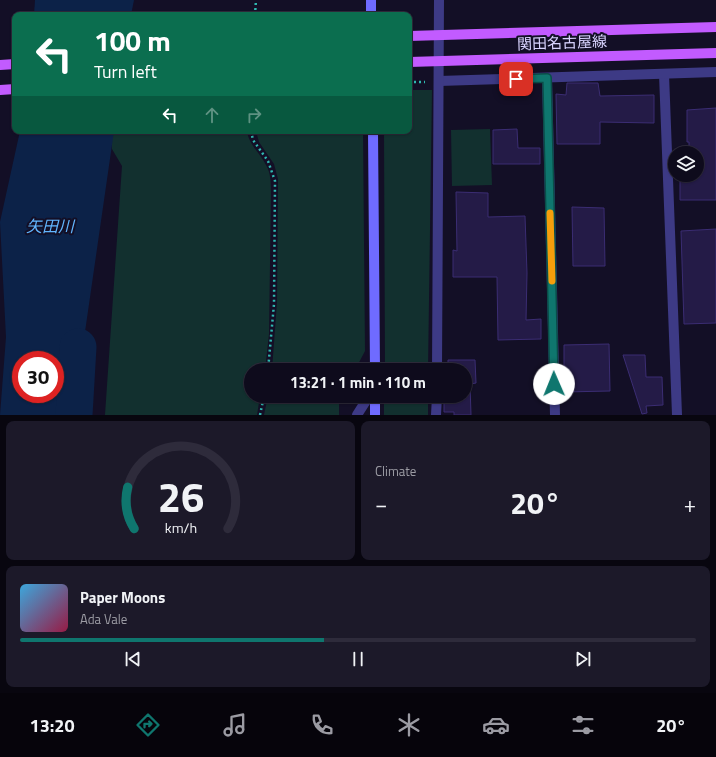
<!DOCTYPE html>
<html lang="en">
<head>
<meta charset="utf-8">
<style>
  body { margin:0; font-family:"Titillium Web","Noto Sans JP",sans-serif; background:#1c1929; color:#f1f3f6; height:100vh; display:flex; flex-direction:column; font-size:15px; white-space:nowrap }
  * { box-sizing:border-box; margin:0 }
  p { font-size:13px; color:#9b9ba3 }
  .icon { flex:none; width:22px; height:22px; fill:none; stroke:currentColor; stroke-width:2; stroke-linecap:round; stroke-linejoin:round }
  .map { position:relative; height:415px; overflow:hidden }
  .details { display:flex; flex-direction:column; gap:6px; padding:6px; background:#08060f; flex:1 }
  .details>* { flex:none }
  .guide { position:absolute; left:12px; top:12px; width:400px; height:122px; border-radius:8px; box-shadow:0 1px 3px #0004,0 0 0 1px #2e2b3b; background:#0b6e4f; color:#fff; overflow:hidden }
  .controls { position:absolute; left:668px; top:146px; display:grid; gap:8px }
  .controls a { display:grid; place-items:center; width:36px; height:36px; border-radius:50%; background:#0e0b1c; box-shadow:0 1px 3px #0004,0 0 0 1px #2e2b3b; font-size:20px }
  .speed { position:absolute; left:12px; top:351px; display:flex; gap:8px; font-size:20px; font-weight:700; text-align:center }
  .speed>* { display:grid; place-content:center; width:52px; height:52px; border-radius:50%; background:#0e0b1c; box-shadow:0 1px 3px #0004,0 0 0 1px #2e2b3b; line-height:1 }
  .speed .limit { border:6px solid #d22; background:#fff; color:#111 }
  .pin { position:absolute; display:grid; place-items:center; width:34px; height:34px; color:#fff; margin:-17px; border-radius:8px; box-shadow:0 2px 6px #0006 }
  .me { position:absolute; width:44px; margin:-22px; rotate:359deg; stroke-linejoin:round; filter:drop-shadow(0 0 3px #0008) }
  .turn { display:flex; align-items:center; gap:14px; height:84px; padding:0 16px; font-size:18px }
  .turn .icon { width:52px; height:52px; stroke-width:2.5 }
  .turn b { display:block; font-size:28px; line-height:34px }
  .lanes { display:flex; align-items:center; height:38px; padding:0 16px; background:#0003; justify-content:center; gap:20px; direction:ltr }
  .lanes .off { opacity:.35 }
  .big { font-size:30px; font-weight:700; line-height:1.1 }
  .details .card { flex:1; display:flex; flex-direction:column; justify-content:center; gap:6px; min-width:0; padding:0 14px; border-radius:8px; background:#1c1929 }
  .details .dial { align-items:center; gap:0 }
  .dial svg { height:104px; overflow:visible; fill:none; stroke:#2e2b3b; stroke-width:7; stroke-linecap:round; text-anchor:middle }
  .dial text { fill:#f1f3f6; stroke:none }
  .song { display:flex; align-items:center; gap:12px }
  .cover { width:48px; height:48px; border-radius:6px; background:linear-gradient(135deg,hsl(200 70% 55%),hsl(340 70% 35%)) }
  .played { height:4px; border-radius:2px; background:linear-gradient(90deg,#0f766e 45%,#2e2b3b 45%) }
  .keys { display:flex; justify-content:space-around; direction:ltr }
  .heat { display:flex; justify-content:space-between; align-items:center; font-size:22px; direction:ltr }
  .details .tiles { flex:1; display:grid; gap:6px; grid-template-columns:1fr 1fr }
  .card:last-child { grid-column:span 2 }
  .trip { position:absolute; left:244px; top:363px; width:228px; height:40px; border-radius:20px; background:#0e0b1c; box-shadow:0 1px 3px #0004,0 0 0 1px #2e2b3b; font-weight:700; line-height:40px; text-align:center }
  .menu { display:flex; height:64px; justify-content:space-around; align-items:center; background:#06040b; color:#9b9ba3 }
  .menu .icon { width:28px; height:28px }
  .menu .active { color:#0f766e }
  .menu b { font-size:18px; color:#f1f3f6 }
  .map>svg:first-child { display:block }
</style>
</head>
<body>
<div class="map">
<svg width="716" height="415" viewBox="0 0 716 415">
  <rect width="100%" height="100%" fill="#130f26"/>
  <g fill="#12302f">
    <polygon points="409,90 432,90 428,370 385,370 384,131 409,131"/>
    <polygon points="490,129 492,185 452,186 451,130"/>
    <path d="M112,131H247C249,145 260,153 266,165C271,173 271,184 271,194L269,334L265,370H251V396H260L257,415H105L122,166L112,149Z"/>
    <polygon points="256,131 363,131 365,351 355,370 272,370 277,302 278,179 274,164 259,142"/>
    <polygon points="268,396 342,396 339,402 339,415 264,415"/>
    <rect x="384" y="396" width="44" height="19"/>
  </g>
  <g fill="#0c2248" fill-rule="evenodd">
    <polygon points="35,0 134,0 131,15 34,15"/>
    <path d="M20,131H114L73,415H0L6,337L0,222ZM21,360H55V394H21Z"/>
  </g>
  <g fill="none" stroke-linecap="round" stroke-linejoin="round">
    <polyline stroke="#0c2248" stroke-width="37" points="74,415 78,347"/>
  </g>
  <g fill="#241b47" stroke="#3b2d73">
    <polygon points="567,83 598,83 600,96 654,95 654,123 600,122 600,144 557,144 556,94 566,95"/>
    <polygon points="716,108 716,200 680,200 680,178 697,175 697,153 689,153 689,142 687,142 687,110"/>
    <polygon points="517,129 518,148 540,148 540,164 493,164 493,130"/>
    <polygon points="456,192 488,193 488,217 525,216 527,273 526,320 541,319 541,339 498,340 497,277 453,277 453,250 457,251"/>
    <polygon points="572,207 604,208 605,266 573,266"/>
    <polygon points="716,229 716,323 684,324 681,231"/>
    <polygon points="609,344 610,391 564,392 564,345"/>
    <polygon points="623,355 645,355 646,377 662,377 663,405 646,406 647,413 642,414"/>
    <polygon points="448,360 475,360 476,383 470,384 471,415 454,415 454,412 444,412 444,396 465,396 465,370 448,370"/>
  </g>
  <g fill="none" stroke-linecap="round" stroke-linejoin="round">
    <g stroke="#2fb8b0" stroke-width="2.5" stroke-dasharray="2 3" stroke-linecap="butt">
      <polyline points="255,15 256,0"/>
      <polyline points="409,82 425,82"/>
      <polyline points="251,131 253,140 268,161 275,181 274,304 268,370"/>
      <polyline points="260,415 264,396"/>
    </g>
    <polyline stroke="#3d3a85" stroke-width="10" points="357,415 369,396"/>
    <g stroke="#3d3a85" stroke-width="10">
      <polyline points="664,74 677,415"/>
      <polyline points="547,78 555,415"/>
      <polyline points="439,81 716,72"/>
      <polyline points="437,370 439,0"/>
      <polyline points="436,415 437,396"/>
    </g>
    <g stroke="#6f6bff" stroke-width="10">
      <polyline points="371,0 371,15"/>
      <polyline points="373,131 375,370"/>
      <polyline points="375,396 375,415"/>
    </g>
    <g stroke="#c25bff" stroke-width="10">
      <polyline points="0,65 15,64"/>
      <polyline points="0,90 15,89"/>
    </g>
    <g stroke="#c25bff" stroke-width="10">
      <polyline points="409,36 716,27"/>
      <polyline points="409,62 716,53"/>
    </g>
  </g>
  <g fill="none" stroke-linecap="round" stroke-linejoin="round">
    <g stroke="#0a4d48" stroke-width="10">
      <polyline id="route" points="516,79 547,78 554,384"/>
    </g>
    <use href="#route" stroke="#0f766e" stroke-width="7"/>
    <polyline stroke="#f59e0b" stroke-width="7" points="550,213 552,281"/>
  </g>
  <g text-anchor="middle" stroke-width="4" stroke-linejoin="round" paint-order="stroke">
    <g font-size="15" fill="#d9d4ff" stroke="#130f26">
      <text transform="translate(562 43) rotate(-2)" y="5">関田名古屋線</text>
    </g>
    <g font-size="16" font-style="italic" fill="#62b6ff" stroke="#130f26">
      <text x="50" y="232">矢田川</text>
    </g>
  </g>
</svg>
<div class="controls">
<a><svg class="icon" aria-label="layers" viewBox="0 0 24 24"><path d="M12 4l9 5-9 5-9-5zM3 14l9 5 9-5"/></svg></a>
</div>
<div class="speed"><div class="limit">30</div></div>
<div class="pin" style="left:516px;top:79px;background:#d93025"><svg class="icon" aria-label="arrive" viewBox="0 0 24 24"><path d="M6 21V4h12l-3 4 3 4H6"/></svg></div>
<svg class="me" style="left:554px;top:384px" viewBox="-20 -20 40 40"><circle r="19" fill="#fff"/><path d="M0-13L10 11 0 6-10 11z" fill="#0f766e"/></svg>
<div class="trip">13:21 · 1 min · 110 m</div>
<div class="guide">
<div class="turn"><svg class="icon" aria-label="left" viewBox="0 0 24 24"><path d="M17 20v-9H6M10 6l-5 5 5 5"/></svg><div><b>100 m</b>Turn left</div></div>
<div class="lanes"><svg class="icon" aria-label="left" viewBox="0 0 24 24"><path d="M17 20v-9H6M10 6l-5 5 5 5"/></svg><svg class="icon off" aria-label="ahead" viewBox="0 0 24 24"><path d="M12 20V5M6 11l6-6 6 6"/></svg><svg class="icon off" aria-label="right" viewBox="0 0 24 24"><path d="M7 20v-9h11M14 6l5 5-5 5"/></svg></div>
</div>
</div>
<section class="details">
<div class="tiles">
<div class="card dial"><svg viewBox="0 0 100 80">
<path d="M14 69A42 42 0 1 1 86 69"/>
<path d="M14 69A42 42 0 0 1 9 37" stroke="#0f766e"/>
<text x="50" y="56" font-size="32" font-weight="700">26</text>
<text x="50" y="72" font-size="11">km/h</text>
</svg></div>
<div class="card"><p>Climate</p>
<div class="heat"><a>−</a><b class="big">20°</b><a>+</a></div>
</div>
<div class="card">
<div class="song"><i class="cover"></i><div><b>Paper Moons</b><p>Ada Vale</p></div></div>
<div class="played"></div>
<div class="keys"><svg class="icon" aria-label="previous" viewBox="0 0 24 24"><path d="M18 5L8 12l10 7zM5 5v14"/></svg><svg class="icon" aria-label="pause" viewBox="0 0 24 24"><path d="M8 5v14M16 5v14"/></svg><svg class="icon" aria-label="next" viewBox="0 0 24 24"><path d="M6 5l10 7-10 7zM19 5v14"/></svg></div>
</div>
</div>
</section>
<nav class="menu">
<b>13:20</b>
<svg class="icon active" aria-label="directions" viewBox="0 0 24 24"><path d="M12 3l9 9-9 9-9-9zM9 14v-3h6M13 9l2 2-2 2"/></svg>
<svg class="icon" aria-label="music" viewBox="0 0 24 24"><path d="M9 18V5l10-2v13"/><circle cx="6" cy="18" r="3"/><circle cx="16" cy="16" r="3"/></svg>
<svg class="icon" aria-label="phone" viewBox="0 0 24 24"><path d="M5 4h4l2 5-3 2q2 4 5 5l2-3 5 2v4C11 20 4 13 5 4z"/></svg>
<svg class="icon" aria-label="climate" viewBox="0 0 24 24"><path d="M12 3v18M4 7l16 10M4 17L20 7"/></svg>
<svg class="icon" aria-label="car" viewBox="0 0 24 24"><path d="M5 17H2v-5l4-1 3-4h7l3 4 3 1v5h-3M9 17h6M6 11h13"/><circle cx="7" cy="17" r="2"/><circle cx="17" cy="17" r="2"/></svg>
<svg class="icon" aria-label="filters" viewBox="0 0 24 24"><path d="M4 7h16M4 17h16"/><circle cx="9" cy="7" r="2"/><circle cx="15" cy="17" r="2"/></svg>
<b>20°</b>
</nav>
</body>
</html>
